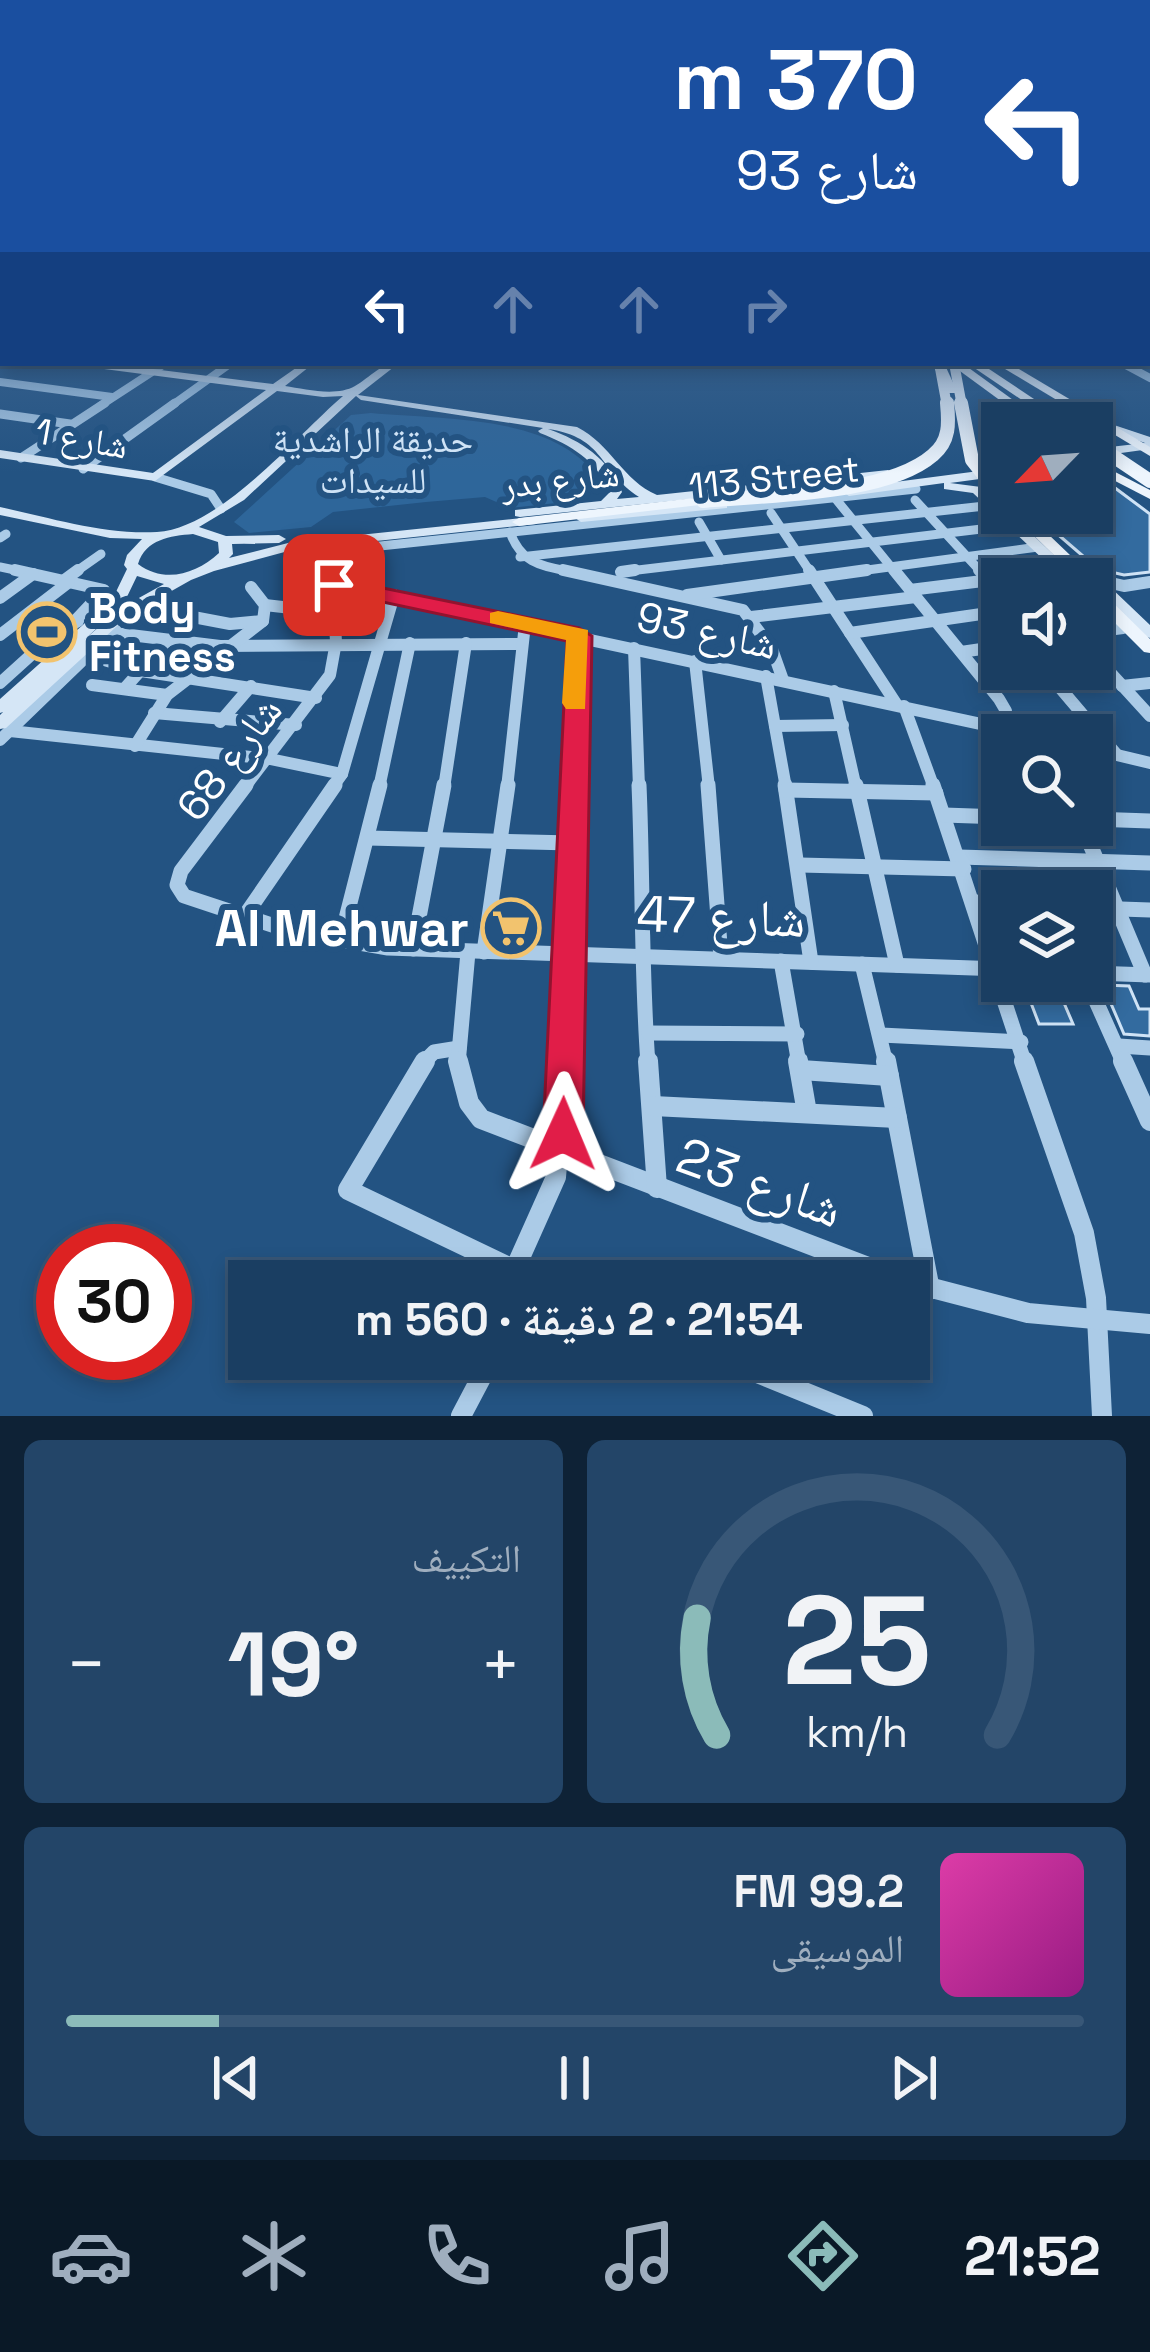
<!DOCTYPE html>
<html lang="ar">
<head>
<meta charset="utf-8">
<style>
  body { margin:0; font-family:"Space Grotesk","Noto Naskh Arabic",sans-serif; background:#234568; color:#f1f3f6; direction:rtl; height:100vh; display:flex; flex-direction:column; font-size:45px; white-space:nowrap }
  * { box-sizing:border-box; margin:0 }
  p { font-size:39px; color:#9faebe }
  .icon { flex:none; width:66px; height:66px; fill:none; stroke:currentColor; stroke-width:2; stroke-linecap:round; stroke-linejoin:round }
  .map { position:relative; height:1416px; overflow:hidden; direction:ltr }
  .side { display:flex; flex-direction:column; gap:24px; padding:24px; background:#0e2236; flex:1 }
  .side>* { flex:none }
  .guide { position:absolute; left:0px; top:0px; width:1152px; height:366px; box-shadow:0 6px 18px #0003,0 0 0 3px #385777; direction:rtl; background:#1a4fa0; color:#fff; overflow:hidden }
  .needle { width:78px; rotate:245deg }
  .buttons { position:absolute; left:981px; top:402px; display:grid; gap:24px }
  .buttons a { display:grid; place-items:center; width:132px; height:132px; border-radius:0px; background:#1a3e62; box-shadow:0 6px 18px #0003,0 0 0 3px #385777; font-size:60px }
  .speed { position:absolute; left:36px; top:1224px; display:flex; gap:24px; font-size:60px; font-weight:700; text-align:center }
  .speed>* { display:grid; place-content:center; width:156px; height:156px; border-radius:50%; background:#1a3e62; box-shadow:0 6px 18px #0003,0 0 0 3px #385777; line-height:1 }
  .speed .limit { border:18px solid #d22; background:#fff; color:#111 }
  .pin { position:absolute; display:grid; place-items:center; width:102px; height:102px; color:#fff; margin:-51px; border-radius:24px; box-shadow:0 6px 18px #0006 }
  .me { position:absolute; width:132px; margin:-66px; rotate:1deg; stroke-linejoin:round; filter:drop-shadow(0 0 9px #0008) }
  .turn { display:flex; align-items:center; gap:42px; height:252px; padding:0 36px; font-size:54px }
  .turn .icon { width:156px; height:156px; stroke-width:2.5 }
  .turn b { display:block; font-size:84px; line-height:102px }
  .lanes { display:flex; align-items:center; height:114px; padding:0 36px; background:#0003; justify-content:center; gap:60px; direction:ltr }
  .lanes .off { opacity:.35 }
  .big { font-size:90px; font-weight:700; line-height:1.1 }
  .side .widget { flex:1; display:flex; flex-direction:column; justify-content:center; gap:18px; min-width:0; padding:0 42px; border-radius:18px; background:#234568 }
  .side .dial { align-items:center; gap:0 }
  .dial svg { height:312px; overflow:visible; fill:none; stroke:#385777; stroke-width:7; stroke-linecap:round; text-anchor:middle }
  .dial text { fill:#f1f3f6; stroke:none }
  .song { display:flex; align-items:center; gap:36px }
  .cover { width:144px; height:144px; border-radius:18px; background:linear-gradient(135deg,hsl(320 70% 55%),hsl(310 70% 35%)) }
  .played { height:12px; border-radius:6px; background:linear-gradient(90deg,#8bbbb9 15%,#385777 15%) }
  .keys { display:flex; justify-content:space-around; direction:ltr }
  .heat { display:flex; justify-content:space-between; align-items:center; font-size:66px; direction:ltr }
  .side .tiles { flex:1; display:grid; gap:24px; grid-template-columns:1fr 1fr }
  .widget:last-child { grid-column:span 2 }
  .trip { position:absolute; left:228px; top:1260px; width:702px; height:120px; border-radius:0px; background:#1a3e62; box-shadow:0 6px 18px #0003,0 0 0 3px #385777; font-weight:700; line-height:120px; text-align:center; direction:rtl }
  .menu { display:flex; height:192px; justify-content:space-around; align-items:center; background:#0a1927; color:#9faebe }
  .menu .icon { width:84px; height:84px }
  .menu .selected { color:#8bbbb9 }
  .menu b { font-size:54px; color:#f1f3f6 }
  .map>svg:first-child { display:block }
</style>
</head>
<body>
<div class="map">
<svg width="1150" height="1416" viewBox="0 0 1150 1416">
  <rect width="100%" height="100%" fill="#235382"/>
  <path fill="#2e669a" d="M371,413C440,420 562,413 601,484L575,501L510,508L485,497L426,502L333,512L311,527L249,533L234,522L351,415Z"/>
  <g fill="#336b9f" stroke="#cfe3f6" stroke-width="3">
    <polygon points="1092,480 1111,485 1150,514 1150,572 1124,575 1098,569 1033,513 1092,513"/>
    <polygon points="1103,985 1129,986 1139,1009 1150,1009 1150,1036 1124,1034"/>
    <polygon points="1031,1003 1064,1003 1073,1024 1039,1024"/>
  </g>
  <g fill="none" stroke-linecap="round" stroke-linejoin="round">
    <g stroke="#abcbe7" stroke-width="8">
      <polyline points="1122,363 1150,378"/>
      <polyline points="0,382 112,397"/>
      <polyline points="100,406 166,363"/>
      <polyline points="171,406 231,363"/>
    </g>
    <g stroke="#abcbe7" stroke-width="9">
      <polyline points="0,414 70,424"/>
      <polyline points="21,458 105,403"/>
      <polyline points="83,469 175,403"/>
      <polyline points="155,477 211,494 221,509"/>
      <polyline points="835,498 896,573"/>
      <polyline points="915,500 982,573"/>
      <polyline points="771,513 811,573"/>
      <polyline points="699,522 721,560"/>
      <path d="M510,532C522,566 544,566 577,573"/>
      <polyline points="0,538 6,534"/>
      <polyline points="331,541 333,573"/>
      <polyline points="331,544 352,549 916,489"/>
      <polyline points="520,557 994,505"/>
      <polyline points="0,567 29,573"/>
      <polyline points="621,572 1015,525"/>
      <polyline points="74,573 101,554"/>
      <polyline points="845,573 1038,547"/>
      <polyline points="1044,573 1063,571"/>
    </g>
    <g stroke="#abcbe7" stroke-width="12">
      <polyline points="15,570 104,590 72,624"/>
      <polyline points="563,570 743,610 772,649 783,680"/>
      <polyline points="809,570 897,705"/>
      <polyline points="894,570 999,699 1006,711 1004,728"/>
      <polyline points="979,570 1002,595"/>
      <polyline points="621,572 635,570"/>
      <polyline points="1094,579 1124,586 1150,582"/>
      <polyline points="63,581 78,570"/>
      <polyline points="334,585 1032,735"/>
      <polyline points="910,590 1063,571"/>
      <polyline points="687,595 867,570"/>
      <polyline points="0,598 33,574"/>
      <polyline points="265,605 335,613"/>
      <polyline points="151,609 230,624 263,621"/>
      <polyline points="751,617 916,597"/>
      <polyline points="1092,632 1123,628"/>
      <polyline points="114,633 220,646 522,644"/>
      <polyline points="850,633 1002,611"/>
      <polyline points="0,635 69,582"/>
      <polyline points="634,648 639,788"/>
      <polyline points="961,652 1002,646"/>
      <polyline points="91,656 141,671 316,698"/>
      <polyline points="695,661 709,788"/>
      <polyline points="1092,665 1108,670 1150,716"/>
      <polyline points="1063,669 1050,676 1117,755"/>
      <polyline points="766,676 786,788"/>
      <polyline points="0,683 52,636 78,621"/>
      <polyline points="92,685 167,695"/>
      <polyline points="1122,686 1150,683"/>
      <polyline points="124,689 168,640"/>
      <polyline points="834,691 856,788"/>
      <polyline points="904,706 934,788"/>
      <polyline points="154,713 296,725"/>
      <polyline points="220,722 251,686"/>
      <polyline points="985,724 1002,764"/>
      <polyline points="775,726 843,725"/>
      <polyline points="10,731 270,759 342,774"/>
      <polyline points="0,740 115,629"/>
      <polyline points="135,746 167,695 263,621 265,605 251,587"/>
      <polyline points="1092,749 1150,763"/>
      <polyline points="244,788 330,675 336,642 332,570"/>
      <polyline points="332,788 342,774 394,595"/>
      <polyline points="379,788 410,643"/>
      <polyline points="444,788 466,643"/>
      <polyline points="507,788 525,624"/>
      <polyline points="574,788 579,636"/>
    </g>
    <g stroke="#abcbe7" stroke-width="15">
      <polyline points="246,785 181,871 177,885 184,896 290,931 388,948 1002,969"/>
      <path d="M639,785C643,878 641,970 648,1064"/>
      <polyline points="708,785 721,958"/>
      <polyline points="785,785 811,962"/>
      <polyline points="856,785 897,965"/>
      <polyline points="933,785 1025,1064"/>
      <polyline points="786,790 936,793"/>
      <polyline points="944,815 1002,817"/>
      <polyline points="1092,819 1150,821"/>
      <polyline points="1082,825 1145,975"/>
      <polyline points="368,838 572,843"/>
      <polyline points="959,857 1150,863"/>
      <polyline points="800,865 964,869"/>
      <polyline points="975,902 1002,903"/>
      <polyline points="1092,908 1150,910"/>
      <polyline points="244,917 335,785"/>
      <polyline points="340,942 380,785"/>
      <polyline points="413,949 444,785"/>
      <polyline points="484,952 508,785"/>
      <polyline points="781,961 799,1064"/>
      <polyline points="862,964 886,1064"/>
      <polyline points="1092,973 1150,975"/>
      <polyline points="1087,981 1124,1064"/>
      <polyline points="649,1033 797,1034"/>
      <polyline points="881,1035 1021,1042"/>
      <polyline points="1119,1046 1150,1048"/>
      <polyline points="422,1064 434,1052 459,1048"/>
      <polyline points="458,1064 468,952"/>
      <polyline points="566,1064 574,785"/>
    </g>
    <g stroke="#abcbe7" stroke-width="20">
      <polyline points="425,1061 348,1190 538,1281"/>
      <polyline points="458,1061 469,1103 481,1119 905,1281"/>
      <polyline points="648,1061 657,1188"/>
      <polyline points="798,1061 807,1113"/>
      <polyline points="886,1061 930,1290"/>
      <polyline points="1024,1061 1084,1233 1096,1298 1102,1416"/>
      <polyline points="1123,1061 1150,1121"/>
      <polyline points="801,1070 889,1076"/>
      <polyline points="653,1106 897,1118"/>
      <polyline points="514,1271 556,1177 566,1061"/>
      <polyline points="909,1282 1028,1313 1150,1324"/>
      <polyline points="723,1359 863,1416"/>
      <polyline points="461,1416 491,1359"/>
    </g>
    <g fill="#d5e6f6" fill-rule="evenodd">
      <polygon points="0,312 3,313 3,319 0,318"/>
      <rect x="1149" y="341" width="1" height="6"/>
      <polygon points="3,354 3,361 0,362 0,355"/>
      <path d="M76,363H105L273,384L303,363H314L285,386C305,389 336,397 355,386C371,377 380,363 399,363L358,395L577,427C611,444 623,481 657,495L888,470L894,474L888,478L520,517L515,516V510L601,501L610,492C596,460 571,445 540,433L538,431L543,428L361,400L356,396L244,500L199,527L226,536L279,535L286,539L279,543L232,544L233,554L229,558L292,542L531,517L538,521L536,524L292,550L214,571L191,580L129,615L6,728L0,729V715L3,712L0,713V699L113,598L127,569L124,565L127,555L142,539L110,538L0,515V507C51,518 105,535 157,532C221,528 296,436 343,396L323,397L277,391L155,481L0,458V450L153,473L266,390L81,366ZM548,429C605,437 599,471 639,497L617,499L622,492C608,458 582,441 548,429ZM193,534L218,542L219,553C196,574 165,584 138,564C146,539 170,536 193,534ZM137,576L164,584L119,609L83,641L124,603Z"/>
      <polygon points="1111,424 1150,437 1150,449 1092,457 1092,449 1145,443 1107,429 1105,427"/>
      <polygon points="1002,468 1002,476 950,483 981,487 1002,505 1002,513 1010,513 1079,579 1064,579 973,493 944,489 944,483 849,496 843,492 849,488"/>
      <polygon points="722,501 727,502 727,508 581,522 575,518 581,514"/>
      <polygon points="1081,563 1086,564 1150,625 1150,638 1145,636 1092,585 1092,579 1085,579 1074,567"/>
    </g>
    <g fill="#edf5fd" fill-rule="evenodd">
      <polygon points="932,363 944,363 957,391 955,393 947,393"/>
      <polygon points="949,363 962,363 1045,423 1031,423"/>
      <polygon points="967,363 980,363 1070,423 1056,423"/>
      <polygon points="995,363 1009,363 1150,447 1150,456"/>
      <polygon points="1002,458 1002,466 996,465 996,459"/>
      <polygon points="1092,460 1150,490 1150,499 1092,469"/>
      <polygon points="703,497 710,501 708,504 519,526 512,522 519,518"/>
      <polygon points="1011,513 1026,513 1092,576 1095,579 1092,582 1092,579 1078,579"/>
      <polygon points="1092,586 1098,588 1150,639 1150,653 1144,652 1092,600"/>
    </g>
    <g stroke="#edf5fd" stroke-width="10">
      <polyline points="939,363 947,406"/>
      <polyline points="954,363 962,406"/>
    </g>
    <g stroke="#edf5fd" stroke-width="14">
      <polyline points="961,403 972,460 1002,498"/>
      <polyline points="1092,442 1150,481"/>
      <path d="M703,501C764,495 886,496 933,455C950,441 949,423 947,403"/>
    </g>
  </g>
  <linearGradient id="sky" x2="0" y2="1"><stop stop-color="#132e48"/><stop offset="0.58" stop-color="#3f6692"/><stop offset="1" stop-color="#3f6692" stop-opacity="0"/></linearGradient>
  <rect width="1150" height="473" fill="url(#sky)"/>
  <polygon fill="#e11d48" stroke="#92132f" stroke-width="3" points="334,578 579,628 592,636 583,1134 577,1147 563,1152 549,1147 543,1134 567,641 326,590 323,585"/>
  <polygon fill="#f59e0b" points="498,611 588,630 585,709 566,709 562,703 566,640 490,623 490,613"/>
  <defs>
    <g id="stadium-ring" transform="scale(3)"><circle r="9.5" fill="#235382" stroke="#f2c36e" stroke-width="1.5"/><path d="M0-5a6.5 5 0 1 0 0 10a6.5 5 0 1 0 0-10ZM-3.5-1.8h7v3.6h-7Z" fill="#f2c36e"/></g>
    <g id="supermarket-ring" transform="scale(3)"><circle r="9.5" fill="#235382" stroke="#f2c36e" stroke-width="1.5"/><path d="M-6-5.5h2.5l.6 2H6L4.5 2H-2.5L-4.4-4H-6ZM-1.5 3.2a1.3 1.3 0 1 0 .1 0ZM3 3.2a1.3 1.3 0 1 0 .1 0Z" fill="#f2c36e"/></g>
  </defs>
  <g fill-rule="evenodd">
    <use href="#stadium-ring" x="47" y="632"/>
    <use href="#supermarket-ring" x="511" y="928"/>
  </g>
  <g text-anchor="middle" stroke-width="12" stroke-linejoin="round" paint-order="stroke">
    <g font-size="36" fill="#fff" stroke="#235382">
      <text transform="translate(82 438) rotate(10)" y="13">شارع 1</text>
      <text transform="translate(774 477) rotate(-6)" y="13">113 Street</text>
      <text transform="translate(560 479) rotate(-6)" y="13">شارع بدر</text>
    </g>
    <g font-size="36" fill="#cfe3f6" stroke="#235382">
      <text x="373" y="452">حديقة الراشدية<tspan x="373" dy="41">للسيدات</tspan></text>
    </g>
    <g font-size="42" font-weight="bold" fill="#fff" stroke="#235382" text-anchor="start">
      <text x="89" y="623">Body<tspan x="89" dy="48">Fitness</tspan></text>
    </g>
    <g font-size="42" fill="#fff" stroke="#235382">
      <text transform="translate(707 630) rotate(12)" y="15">شارع 93</text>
      <text transform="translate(229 758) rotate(-53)" y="15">شارع 68</text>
    </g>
    <g font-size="51" fill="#fff" stroke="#235382">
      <text transform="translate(721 916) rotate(2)" y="18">شارع 47</text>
      <text transform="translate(760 1182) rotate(20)" y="18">شارع 23</text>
    </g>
    <g font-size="51" font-weight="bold" fill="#fff" stroke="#235382" text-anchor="end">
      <text x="469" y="946">Al Mehwar</text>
    </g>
  </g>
</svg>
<div class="buttons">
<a><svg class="needle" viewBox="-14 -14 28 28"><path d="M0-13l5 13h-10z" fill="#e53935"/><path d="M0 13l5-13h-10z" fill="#9faebe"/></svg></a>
<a><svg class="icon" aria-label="sound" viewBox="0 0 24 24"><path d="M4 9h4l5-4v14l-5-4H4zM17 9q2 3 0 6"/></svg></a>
<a><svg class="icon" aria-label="search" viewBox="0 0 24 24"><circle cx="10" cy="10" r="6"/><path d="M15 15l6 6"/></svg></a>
<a><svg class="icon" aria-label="layers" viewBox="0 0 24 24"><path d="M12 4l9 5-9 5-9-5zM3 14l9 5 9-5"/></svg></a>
</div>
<div class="speed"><div class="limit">30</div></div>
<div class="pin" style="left:334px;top:585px;background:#d93025"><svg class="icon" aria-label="arrive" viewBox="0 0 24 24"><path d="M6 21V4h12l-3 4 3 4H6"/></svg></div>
<svg class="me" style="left:563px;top:1134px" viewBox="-20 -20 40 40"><path d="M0-17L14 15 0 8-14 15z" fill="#e11d48" stroke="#fff" stroke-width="4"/></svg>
<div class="trip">21:54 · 2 دقيقة · 560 m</div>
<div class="guide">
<div class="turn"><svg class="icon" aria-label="left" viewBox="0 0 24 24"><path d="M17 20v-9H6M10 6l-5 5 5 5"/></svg><div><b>370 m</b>شارع 93</div></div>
<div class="lanes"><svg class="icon" aria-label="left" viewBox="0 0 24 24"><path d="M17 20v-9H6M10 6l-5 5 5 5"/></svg><svg class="icon off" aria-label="ahead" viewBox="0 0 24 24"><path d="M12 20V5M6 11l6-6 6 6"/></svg><svg class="icon off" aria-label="ahead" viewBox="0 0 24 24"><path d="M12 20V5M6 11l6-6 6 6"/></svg><svg class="icon off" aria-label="right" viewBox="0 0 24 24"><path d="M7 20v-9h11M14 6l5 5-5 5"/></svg></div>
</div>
</div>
<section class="side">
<div class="tiles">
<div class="widget dial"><svg viewBox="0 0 100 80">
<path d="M14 69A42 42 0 1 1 86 69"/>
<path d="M14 69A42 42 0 0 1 9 39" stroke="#8bbbb9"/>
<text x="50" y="56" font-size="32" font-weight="700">25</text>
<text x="50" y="72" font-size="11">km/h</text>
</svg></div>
<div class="widget"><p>التكييف</p>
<div class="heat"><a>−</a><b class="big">19°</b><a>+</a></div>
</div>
<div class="widget">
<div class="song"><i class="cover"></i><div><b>99.2 FM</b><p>الموسيقى</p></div></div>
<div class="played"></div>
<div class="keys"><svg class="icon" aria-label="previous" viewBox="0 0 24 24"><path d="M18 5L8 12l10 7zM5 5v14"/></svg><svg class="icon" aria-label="pause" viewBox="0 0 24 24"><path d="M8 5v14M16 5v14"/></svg><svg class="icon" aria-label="next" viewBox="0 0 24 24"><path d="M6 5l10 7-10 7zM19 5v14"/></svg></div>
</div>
</div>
</section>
<nav class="menu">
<b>21:52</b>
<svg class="icon selected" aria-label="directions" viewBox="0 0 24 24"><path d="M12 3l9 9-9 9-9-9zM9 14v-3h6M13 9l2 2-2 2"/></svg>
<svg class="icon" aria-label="music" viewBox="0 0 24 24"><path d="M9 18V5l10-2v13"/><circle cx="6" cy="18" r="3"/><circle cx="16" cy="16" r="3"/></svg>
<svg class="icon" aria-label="phone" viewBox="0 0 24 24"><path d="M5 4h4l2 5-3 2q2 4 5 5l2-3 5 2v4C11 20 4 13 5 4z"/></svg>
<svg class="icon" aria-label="climate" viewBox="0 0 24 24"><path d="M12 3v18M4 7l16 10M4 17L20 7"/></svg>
<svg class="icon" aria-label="car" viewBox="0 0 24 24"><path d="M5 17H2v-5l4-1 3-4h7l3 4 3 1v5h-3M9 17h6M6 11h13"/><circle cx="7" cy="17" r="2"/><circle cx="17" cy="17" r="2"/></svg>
</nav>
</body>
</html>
